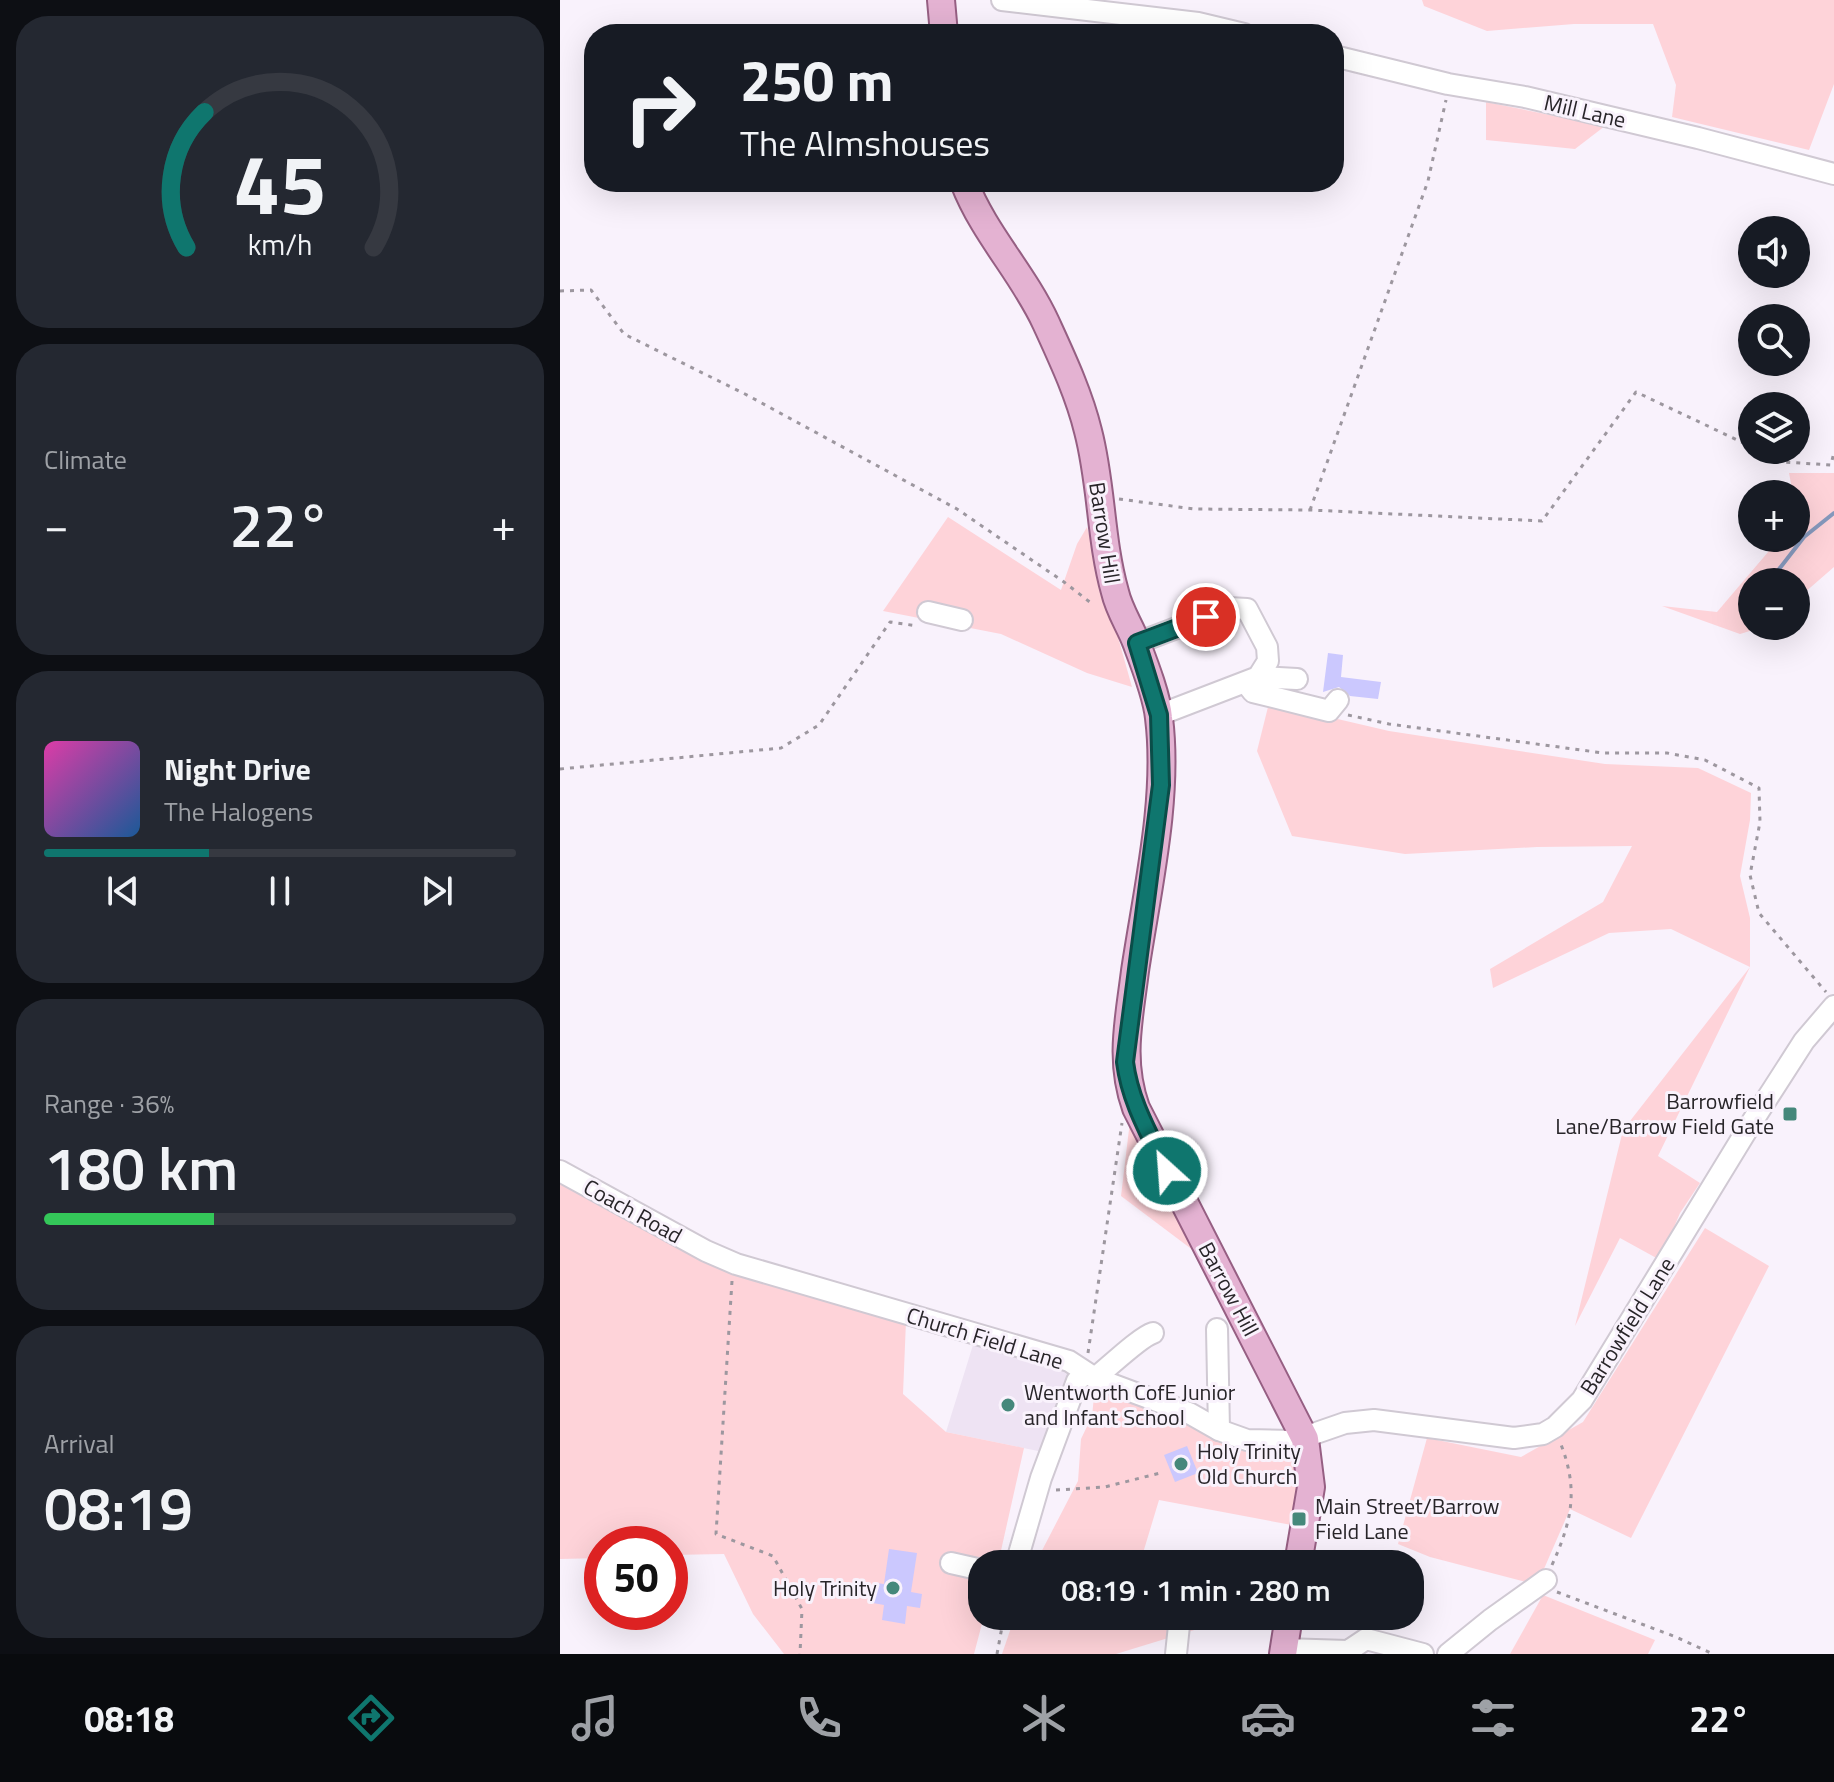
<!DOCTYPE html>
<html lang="en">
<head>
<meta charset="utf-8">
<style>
  body { margin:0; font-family:"Titillium Web",sans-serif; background:#242831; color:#f1f3f6; height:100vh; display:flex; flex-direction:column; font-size:30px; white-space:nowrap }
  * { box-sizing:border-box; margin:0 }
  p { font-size:26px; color:#9ea1a6 }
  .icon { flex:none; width:44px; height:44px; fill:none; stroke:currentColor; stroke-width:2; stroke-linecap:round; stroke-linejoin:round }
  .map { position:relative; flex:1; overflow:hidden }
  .drawer { display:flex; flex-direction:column; gap:16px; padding:16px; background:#0d0f14; width:560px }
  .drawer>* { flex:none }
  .guide { position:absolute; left:24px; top:24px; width:760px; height:168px; border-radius:32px; box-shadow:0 8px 32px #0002; background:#171b24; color:#f1f3f6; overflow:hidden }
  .controls { position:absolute; left:1178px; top:216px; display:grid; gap:16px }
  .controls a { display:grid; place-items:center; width:72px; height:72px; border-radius:50%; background:#171b24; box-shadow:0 8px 32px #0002; font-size:40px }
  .speed { position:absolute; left:24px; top:1526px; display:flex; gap:16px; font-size:40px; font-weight:700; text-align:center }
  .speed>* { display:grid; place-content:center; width:104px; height:104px; border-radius:50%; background:#171b24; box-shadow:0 8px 32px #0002; line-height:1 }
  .speed .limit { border:12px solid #d22; background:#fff; color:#111 }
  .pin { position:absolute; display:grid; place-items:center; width:68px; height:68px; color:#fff; margin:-34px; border:4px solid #fff; border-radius:50%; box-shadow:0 2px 8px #0007 }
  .me { position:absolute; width:88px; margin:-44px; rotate:334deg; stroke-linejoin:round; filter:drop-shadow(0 0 6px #0008) }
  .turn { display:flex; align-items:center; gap:28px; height:168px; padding:0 24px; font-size:36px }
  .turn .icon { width:104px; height:104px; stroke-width:2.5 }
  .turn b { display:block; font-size:56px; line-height:68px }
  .big { font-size:60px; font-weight:600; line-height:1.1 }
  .drawer .tile { flex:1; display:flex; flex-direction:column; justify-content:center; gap:12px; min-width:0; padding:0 28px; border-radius:32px; background:#242831 }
  .drawer .dial { align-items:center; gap:0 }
  .dial svg { height:208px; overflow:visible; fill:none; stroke:#363941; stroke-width:7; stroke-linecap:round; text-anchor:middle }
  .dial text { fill:#f1f3f6; stroke:none }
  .song { display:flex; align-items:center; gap:24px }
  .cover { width:96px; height:96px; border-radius:12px; background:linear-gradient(135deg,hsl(320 70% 55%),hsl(210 70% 35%)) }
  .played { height:8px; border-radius:4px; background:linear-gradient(90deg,#0f766e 35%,#363941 35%) }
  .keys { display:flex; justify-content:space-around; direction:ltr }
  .heat { display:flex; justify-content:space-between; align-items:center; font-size:44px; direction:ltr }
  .charge { height:12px; border-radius:6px; background:linear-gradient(90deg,#34c759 36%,#363941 0) }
  .trip { position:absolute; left:408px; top:1550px; width:456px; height:80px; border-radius:32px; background:#171b24; box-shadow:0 8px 32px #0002; font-weight:600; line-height:80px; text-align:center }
  .tabs { display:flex; height:128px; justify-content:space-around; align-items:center; background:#090b0e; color:#9ea1a6 }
  .tabs .icon { width:56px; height:56px }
  .tabs .active { color:#0f766e }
  .tabs b { font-size:36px; color:#f1f3f6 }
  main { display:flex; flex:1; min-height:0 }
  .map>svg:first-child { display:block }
</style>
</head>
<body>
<main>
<section class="drawer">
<div class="tile dial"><svg viewBox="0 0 100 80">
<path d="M14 69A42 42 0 1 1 86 69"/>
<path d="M14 69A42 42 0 0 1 21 17" stroke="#0f766e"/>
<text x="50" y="56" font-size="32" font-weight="700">45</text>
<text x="50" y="72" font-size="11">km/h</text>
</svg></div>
<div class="tile"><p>Climate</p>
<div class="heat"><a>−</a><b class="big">22°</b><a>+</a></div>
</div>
<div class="tile">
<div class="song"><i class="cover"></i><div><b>Night Drive</b><p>The Halogens</p></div></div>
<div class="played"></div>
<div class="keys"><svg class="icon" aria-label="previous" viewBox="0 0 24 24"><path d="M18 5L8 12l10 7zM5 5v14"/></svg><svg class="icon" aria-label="pause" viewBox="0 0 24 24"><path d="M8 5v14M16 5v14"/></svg><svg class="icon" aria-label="next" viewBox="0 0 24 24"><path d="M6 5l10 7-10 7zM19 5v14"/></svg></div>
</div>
<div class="tile"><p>Range · 36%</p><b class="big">180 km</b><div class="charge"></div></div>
<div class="tile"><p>Arrival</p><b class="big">08:19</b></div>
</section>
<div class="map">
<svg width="1274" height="1654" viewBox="0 0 1274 1654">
  <rect width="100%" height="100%" fill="#f9f2fc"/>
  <polygon fill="#eee3f3" points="413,1345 509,1369 510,1374 483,1452 386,1432"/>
  <g fill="#fed3d9">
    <polygon points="862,0 1274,0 1274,84 1249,150 1112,117 1116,85 1093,24 1014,24 927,31 864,6"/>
    <polygon points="926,102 1045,126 1015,149 926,140"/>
    <polygon points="1229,473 1274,473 1274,567 1236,600 1236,582 1192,582 1192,626 1206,626 1180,634 1102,606 1157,612 1220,538 1236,538 1236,494 1233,494"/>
    <polygon points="388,517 501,590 517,544 527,527 572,687 527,673 441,634 323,611"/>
    <polygon points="709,703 829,731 1045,764 1138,768 1191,793 1190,820 1180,876 1190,918 1190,967 1098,1156 1140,1183 1120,1213 1100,1260 1060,1238 1015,1326 1063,1130 1190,967 1111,929 1049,933 933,988 930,969 1043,902 1072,846 977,847 845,854 732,836 697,751"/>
    <polygon points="570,1121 646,1260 561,1196"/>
    <polygon points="0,1183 143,1257 346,1321 343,1394 386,1432 464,1448 438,1564 422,1564 424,1616 414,1654 224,1654 193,1614 164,1554 110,1555 110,1544 42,1544 42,1558 0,1559"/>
    <polygon points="1145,1228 1209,1266 1071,1538 1010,1509 977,1585 870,1557 838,1544 867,1438 961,1457 1023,1422"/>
    <polygon points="535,1387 629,1417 675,1449 727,1451 736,1457 737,1526 599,1500 583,1553 621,1564 475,1564 518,1481 521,1439 532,1416"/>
    <polygon points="983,1595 1095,1640 1088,1654 950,1654"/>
    <polygon points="455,1616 680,1616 556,1654 442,1654"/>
  </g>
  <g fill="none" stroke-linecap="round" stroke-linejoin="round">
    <g stroke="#8699bd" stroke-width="4">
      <polyline points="1209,582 1244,537 1274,513"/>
      <polyline points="1186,612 1192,604"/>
    </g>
  </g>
  <g fill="#cbc8fe">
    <polygon points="768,653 783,655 781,677 821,682 818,699 790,696 779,687 763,692"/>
    <polygon points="627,1446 638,1473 615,1482 604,1455"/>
    <polygon points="329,1549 357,1553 351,1592 362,1594 360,1608 347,1606 345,1624 322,1620 324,1605 313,1603 316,1583 324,1584"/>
  </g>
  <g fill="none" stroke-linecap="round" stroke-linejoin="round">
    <g stroke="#d0c9d3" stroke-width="24">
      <g id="minor">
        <polyline points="442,0 638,23 684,34"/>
        <polyline points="774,56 888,84 965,97 1138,138 1274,174"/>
        <polyline points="368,612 402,620"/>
        <polyline points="577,643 669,608 687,609 707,647 708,661 698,677 599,715"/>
        <polyline points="698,677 737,679"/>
        <polyline points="686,683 693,692 769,711 778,700"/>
        <polyline points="0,1171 146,1251 176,1264 509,1361 535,1378 629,1413 659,1430 687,1440 733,1441 785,1423 814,1420 954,1438 983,1434 995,1427 1022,1400 1190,1125 1244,1041 1274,1006"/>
        <polyline points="657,1329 659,1430"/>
        <path d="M535,1378C549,1367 580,1337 593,1333"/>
        <polyline points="391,1563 422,1570"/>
        <polyline points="456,1564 481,1478 517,1381 525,1373"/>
        <polyline points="723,1649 788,1651 806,1639 863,1654"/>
        <polyline points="616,1654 620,1616"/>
        <polyline points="888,1654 930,1620 986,1580"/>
      </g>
    </g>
    <g stroke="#965f83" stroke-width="30">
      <g id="major">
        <polyline points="381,0 384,34"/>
        <path d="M404,182C424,234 463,273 486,323C502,358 519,394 528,431C542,484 540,539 555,592C559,610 570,626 576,642C584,663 597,696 599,718C609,798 587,891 575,971C569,1020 559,1060 576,1108L745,1439L751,1487L738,1564"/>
        <polyline points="723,1654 729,1616"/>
      </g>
    </g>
    <g stroke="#9d979f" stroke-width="3" stroke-dasharray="4 6" stroke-linecap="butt">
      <polyline points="0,291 31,290 64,334 185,394 397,509 504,582 531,603"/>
      <polyline points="1199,450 1224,462 1271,465 1274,452"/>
      <polyline points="559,499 634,509 750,510 982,521 1076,392 1192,447"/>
      <polyline points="750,510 868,181 886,100"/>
      <polyline points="788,715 829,724 1043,753 1107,753 1145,760 1199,788 1200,822 1190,875 1199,913 1266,992"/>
      <polyline points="0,769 221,748 259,725 330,622 358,626"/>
      <polyline points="172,1281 156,1534 213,1556 242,1609 240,1654"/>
      <polyline points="528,1353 562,1123"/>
      <polyline points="496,1490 545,1487 604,1472"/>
      <path d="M992,1565C1012,1521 1019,1489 1000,1442"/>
      <polyline points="997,1592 1116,1637 1153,1654"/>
      <polyline points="437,1654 444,1616"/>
    </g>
    <use href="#minor" stroke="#fff" stroke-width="20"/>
    <use href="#major" stroke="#e4b2d2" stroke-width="26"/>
  </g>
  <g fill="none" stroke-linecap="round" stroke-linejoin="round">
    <g stroke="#0a4d48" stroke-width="20">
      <path id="route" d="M607,1171C590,1135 570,1102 565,1062L601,785L599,715L577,643L646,617"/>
    </g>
    <use href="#route" stroke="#0f766e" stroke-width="14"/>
  </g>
  <g fill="#45887b" stroke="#f9f2fc" stroke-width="3">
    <rect x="1222" y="1106" width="16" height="16" rx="4"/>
    <circle cx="448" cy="1405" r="8"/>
    <circle cx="621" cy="1464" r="8"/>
    <rect x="731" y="1511" width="16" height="16" rx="4"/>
    <circle cx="333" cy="1588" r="8"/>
  </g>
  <g text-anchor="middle" stroke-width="6" stroke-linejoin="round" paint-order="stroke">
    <g font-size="22" fill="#282529" stroke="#f9f2fc">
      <text transform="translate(1025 111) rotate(13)" y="8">Mill Lane</text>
      <text transform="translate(545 533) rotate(81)" y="8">Barrow Hill</text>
      <text transform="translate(73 1211) rotate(29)" y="8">Coach Road</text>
      <text transform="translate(669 1289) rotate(62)" y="8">Barrow Hill</text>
      <text transform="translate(1067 1326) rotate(-58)" y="8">Barrowfield Lane</text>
      <text transform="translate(425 1338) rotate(17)" y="8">Church Field Lane</text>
    </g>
    <g font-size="22" fill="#282529" stroke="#f9f2fc" text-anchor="start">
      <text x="1214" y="1109" text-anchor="end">Barrowfield<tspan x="1214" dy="25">Lane/Barrow Field Gate</tspan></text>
      <text x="464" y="1400">Wentworth CofE Junior<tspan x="464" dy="25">and Infant School</tspan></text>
      <text x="637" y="1459">Holy Trinity<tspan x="637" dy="25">Old Church</tspan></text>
      <text x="755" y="1514">Main Street/Barrow<tspan x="755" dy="25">Field Lane</tspan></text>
      <text x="317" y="1596" text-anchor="end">Holy Trinity</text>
    </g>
  </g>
</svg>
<div class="controls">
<a><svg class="icon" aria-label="sound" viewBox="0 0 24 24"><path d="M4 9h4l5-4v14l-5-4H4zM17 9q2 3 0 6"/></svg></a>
<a><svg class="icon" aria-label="search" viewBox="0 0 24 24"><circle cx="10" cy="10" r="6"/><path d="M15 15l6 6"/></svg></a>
<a><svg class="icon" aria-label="layers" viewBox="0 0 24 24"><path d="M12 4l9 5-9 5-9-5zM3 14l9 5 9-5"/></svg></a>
<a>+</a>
<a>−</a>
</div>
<div class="speed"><div class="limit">50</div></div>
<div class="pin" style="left:646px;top:617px;background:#d93025"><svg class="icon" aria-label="arrive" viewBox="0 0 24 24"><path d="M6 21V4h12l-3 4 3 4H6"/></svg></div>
<svg class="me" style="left:607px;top:1171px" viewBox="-20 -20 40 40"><circle r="17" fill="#0f766e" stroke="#fff" stroke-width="3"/><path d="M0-11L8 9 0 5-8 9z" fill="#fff"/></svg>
<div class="trip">08:19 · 1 min · 280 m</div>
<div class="guide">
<div class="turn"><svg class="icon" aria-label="right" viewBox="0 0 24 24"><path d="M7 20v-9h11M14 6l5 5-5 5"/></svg><div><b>250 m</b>The Almshouses</div></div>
</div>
</div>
</main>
<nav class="tabs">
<b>08:18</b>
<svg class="icon active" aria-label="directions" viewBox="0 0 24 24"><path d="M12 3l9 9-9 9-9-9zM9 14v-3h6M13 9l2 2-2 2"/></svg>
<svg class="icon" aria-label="music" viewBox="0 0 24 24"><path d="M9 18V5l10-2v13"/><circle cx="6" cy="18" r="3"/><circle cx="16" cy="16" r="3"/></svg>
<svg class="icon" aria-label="phone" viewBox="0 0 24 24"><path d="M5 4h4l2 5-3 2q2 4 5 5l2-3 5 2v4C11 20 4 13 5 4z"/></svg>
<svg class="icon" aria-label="climate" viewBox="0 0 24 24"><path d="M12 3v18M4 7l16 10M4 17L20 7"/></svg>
<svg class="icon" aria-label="car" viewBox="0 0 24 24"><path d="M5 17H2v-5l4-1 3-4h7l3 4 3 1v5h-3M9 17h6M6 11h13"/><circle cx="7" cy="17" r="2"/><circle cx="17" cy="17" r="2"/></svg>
<svg class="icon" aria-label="filters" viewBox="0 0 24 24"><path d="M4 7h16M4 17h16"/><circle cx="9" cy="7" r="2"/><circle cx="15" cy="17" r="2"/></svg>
<b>22°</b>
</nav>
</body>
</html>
